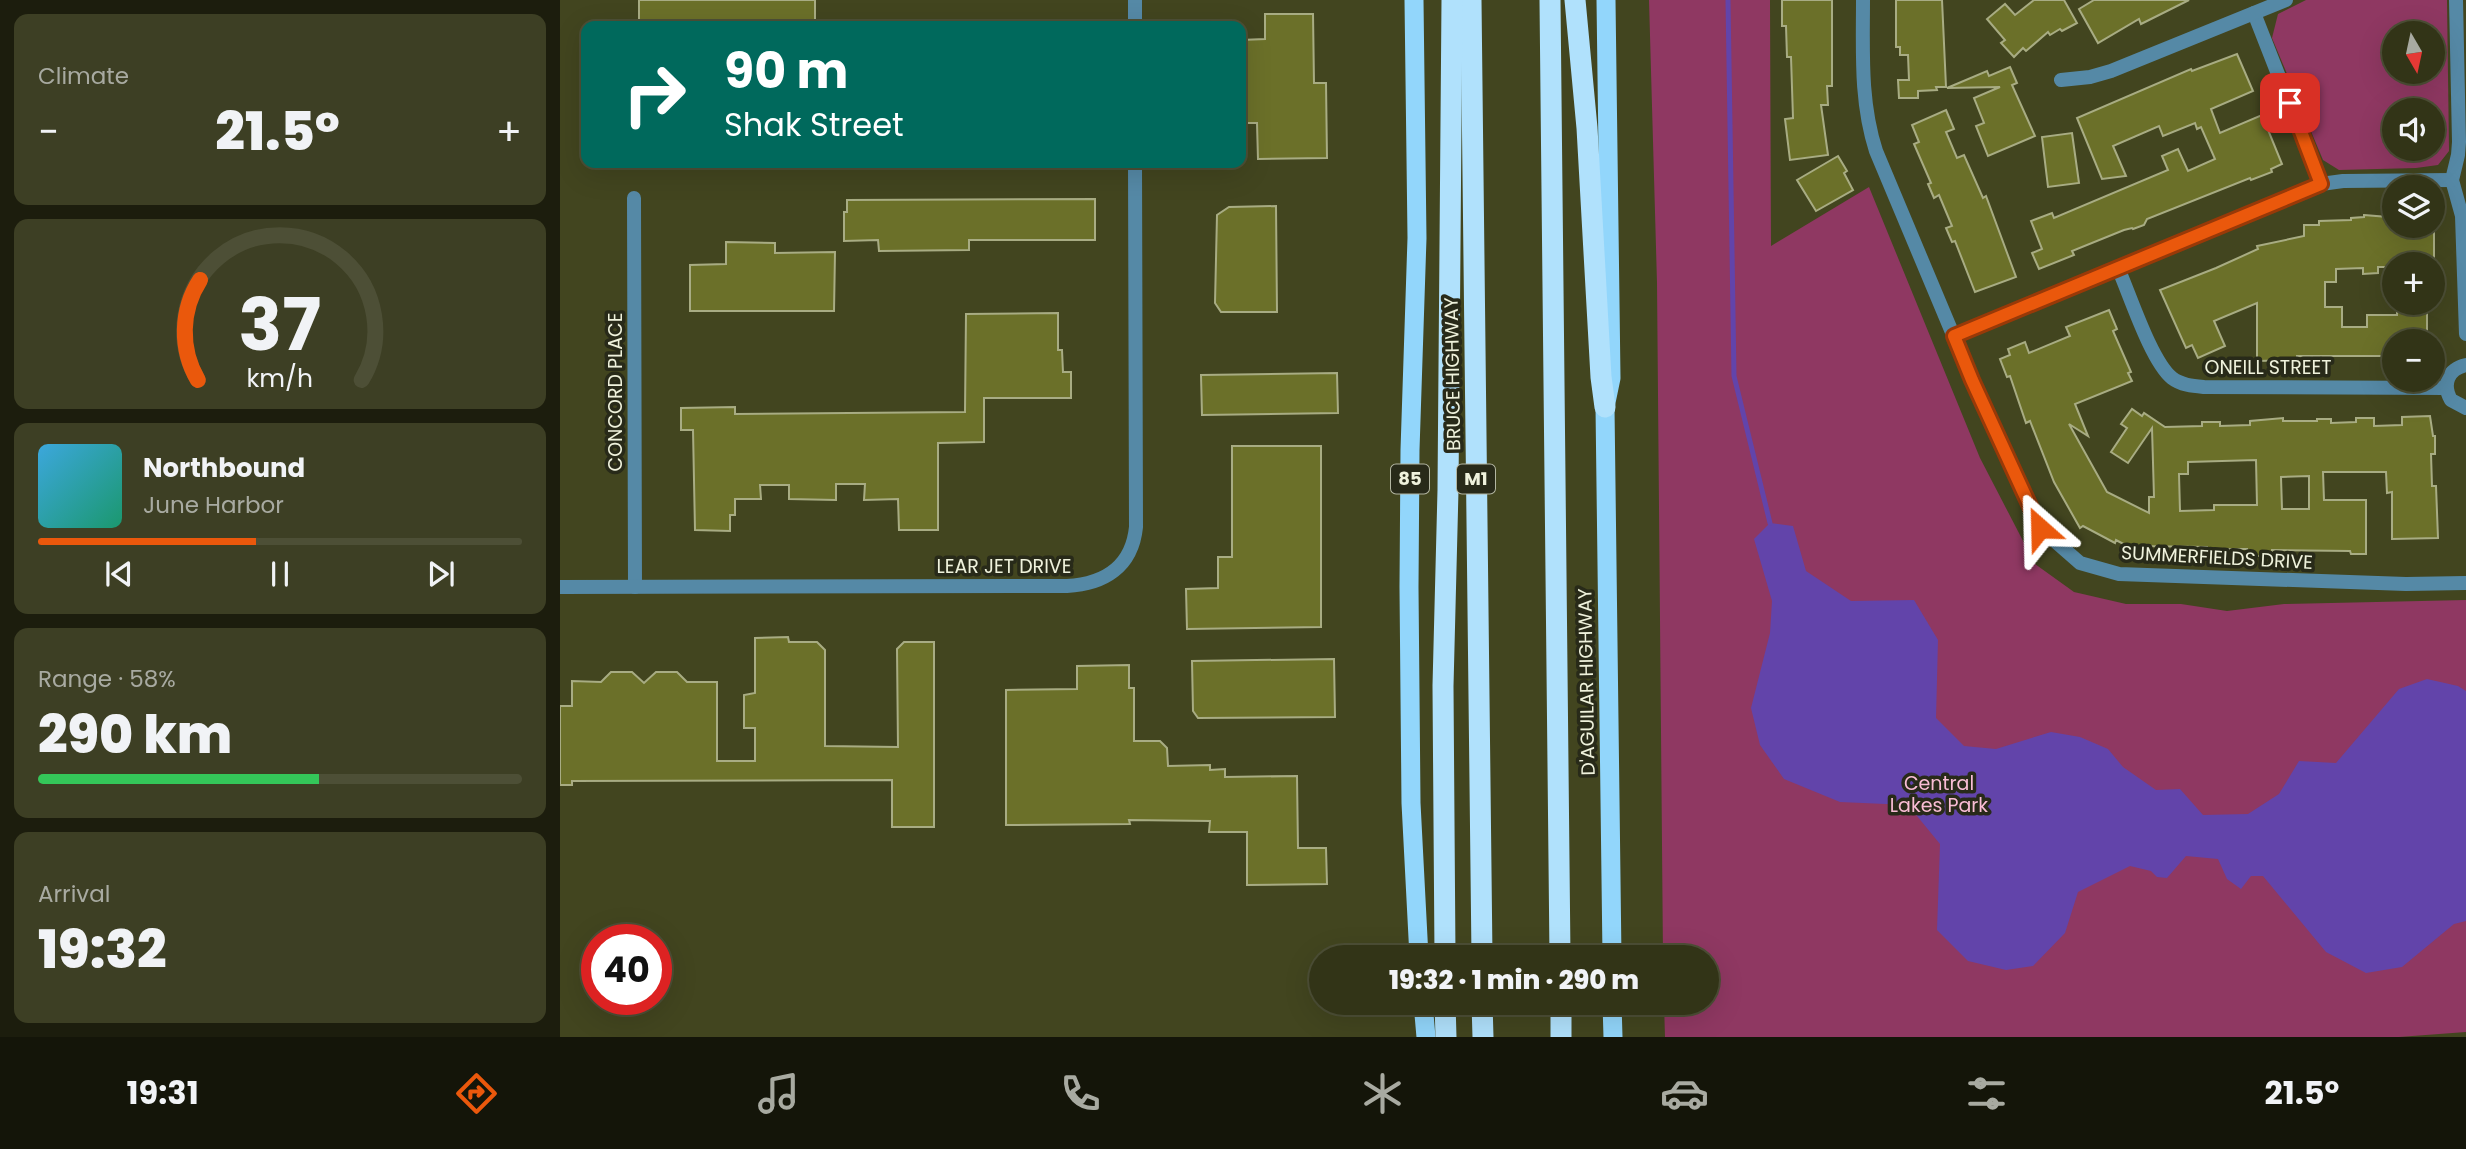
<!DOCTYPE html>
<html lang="en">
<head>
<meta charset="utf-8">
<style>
  body { margin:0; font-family:Poppins,sans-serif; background:#3d3f24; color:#f1f3f6; height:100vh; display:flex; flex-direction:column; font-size:26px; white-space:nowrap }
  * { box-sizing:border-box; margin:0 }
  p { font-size:23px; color:#a8aaa1 }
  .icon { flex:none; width:38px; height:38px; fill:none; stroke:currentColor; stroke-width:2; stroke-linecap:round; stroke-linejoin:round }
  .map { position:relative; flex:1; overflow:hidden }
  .side { display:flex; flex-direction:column; gap:14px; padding:14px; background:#1c1d0d; width:560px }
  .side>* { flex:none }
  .banner { position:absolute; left:21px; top:21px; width:665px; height:147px; border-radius:14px; box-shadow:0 7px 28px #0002,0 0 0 2px #4d4f36; background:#00695c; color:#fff; overflow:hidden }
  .needle { width:46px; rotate:171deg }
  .controls { position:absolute; left:1822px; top:21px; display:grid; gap:14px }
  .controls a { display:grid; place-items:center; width:63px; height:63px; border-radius:50%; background:#323417; box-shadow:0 7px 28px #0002,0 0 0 2px #4d4f36; font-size:35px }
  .speed { position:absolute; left:21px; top:924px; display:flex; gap:14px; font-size:35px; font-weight:700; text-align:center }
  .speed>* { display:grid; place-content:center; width:91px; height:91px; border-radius:50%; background:#323417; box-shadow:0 7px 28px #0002,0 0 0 2px #4d4f36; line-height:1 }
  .speed .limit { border:10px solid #d22; background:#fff; color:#111 }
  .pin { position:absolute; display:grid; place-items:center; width:60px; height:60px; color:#fff; margin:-30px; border-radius:14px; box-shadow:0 4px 10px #0006 }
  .me { position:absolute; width:77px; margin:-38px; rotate:335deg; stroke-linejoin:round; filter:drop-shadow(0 0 5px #0008) }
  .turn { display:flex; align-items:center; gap:24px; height:147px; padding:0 28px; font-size:32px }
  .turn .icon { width:91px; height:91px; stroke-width:2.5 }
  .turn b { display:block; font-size:49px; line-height:60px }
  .big { font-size:52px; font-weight:800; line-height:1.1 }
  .side .tile { flex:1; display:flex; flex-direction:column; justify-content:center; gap:10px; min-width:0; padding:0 24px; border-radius:14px; background:#3d3f24 }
  .side .dial { align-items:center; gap:0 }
  .dial svg { height:182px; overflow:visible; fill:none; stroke:#4d4f36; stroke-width:7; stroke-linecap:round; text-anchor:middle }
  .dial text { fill:#f1f3f6; stroke:none }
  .song { display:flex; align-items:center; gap:21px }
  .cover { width:84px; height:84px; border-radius:10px; background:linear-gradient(135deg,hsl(200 70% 55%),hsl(160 70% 35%)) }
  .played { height:7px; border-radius:4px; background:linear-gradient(90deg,#ea580c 45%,#4d4f36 45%) }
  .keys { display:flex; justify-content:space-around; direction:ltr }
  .heat { display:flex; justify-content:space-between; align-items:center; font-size:38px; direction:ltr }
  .charge { height:10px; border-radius:5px; background:linear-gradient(90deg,#34c759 58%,#4d4f36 0) }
  .trip { position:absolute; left:749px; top:945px; width:410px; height:70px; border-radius:35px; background:#323417; box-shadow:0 7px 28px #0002,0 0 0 2px #4d4f36; font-weight:800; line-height:70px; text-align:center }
  .tab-bar { display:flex; height:112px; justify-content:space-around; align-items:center; background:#141509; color:#a8aaa1 }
  .tab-bar .icon { width:49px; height:49px }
  .tab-bar .current { color:#ea580c }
  .tab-bar b { font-size:32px; color:#f1f3f6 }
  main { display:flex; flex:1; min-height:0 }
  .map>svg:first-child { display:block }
</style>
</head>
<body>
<main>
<section class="side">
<div class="tile"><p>Climate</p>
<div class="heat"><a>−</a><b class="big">21.5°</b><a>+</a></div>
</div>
<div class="tile dial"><svg viewBox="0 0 100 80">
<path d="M14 69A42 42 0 1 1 86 69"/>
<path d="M14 69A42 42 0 0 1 15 25" stroke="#ea580c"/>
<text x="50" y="56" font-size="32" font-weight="700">37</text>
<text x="50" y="72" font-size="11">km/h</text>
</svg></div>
<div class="tile">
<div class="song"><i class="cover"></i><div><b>Northbound</b><p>June Harbor</p></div></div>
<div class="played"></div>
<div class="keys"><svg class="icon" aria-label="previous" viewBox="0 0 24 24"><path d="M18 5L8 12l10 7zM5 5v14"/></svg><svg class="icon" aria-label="pause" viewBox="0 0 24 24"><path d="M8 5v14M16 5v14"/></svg><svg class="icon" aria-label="next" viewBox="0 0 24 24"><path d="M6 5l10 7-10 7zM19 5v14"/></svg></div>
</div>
<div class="tile"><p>Range · 58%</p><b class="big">290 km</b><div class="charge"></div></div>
<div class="tile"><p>Arrival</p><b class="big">19:32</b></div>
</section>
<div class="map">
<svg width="1906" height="1037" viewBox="0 0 1906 1037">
  <rect width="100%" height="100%" fill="#42451f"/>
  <g fill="#8f3862" fill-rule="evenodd">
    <polygon points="1089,0 1210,0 1211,246 1309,187 1420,458 1475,564 1514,592 1566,604 1621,604 1667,611 1724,604 1906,600 1906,1032 1839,1037 1105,1037 1104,1003 1146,1003 1146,957 1103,957 1097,283"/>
    <path d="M1746,0H1887L1889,151L1878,165L1856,168L1779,170L1763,160L1712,38L1718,14ZM1834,33H1872V72H1834ZM1834,110H1872V149H1834Z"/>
  </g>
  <polygon fill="#6244aa" points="1210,523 1233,526 1246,571 1291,601 1354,600 1378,640 1376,718 1404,746 1436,749 1491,732 1520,737 1548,749 1563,767 1596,790 1620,789 1643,815 1688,814 1719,794 1739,761 1776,763 1839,689 1867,679 1898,686 1906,691 1906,921 1894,924 1842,967 1806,973 1766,952 1703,876 1691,876 1681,889 1667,879 1658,859 1626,856 1607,878 1597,877 1591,871 1570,866 1518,892 1505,933 1473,966 1446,970 1408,961 1377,930 1380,844 1348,805 1280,802 1224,779 1200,745 1191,708 1210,633 1212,601 1194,539"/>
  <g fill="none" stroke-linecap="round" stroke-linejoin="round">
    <polyline stroke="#6244aa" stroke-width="5" points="1168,0 1174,376 1210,523"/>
  </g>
  <g fill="#6b7029" stroke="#a8ac83" stroke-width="2" fill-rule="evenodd">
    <rect x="79" y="0" width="176" height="26"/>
    <polygon points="1222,0 1272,0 1272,86 1267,86 1268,105 1261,105 1268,155 1230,160 1225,119 1233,118 1231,57 1227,57 1226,26 1222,26"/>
    <polygon points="1336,0 1382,0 1386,87 1376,87 1377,90 1358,91 1358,98 1339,98 1338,80 1349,80 1348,55 1340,55 1340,47 1336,47"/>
    <polygon points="1474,0 1504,0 1517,23 1502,31 1500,29 1490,35 1488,32 1466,51 1463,48 1454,57 1441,43 1445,40 1427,19 1445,4 1455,15"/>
    <polygon points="1534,0 1629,0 1581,24 1579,19 1538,43 1519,9"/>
    <polygon points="705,14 753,14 754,83 766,83 767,158 698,159 697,123 681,123 681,40 705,39"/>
    <polygon points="1677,54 1693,91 1651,109 1660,133 1702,115 1722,164 1711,169 1712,172 1691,180 1690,178 1587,219 1584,225 1573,229 1572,228 1564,230 1512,251 1514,255 1479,269 1472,253 1482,249 1471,221 1492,213 1494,218 1608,170 1602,156 1618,149 1628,171 1655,159 1641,127 1637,129 1635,123 1603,136 1599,126 1553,146 1566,176 1542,179 1517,118 1631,69 1632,71"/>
    <polygon points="1450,67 1457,83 1452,85 1475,136 1428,156 1416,126 1424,123 1414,98 1440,87 1387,88 1427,71 1429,76"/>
    <polygon points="1386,110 1394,129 1386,132 1397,158 1404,155 1423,198 1426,196 1456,277 1415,292 1395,241 1392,242 1386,228 1392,226 1379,195 1374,198 1368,184 1371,183 1354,144 1359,142 1352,125"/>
    <polygon points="1512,133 1519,183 1488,187 1482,137"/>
    <polygon points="1278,156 1287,171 1284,173 1293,190 1256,211 1237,180"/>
    <polygon points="535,199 535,240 409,240 409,250 319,251 318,240 284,241 284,212 287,212 287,200"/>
    <polygon points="716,206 717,312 661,312 655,303 657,215 669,207"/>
    <polygon points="1804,215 1828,217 1828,226 1874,226 1874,264 1830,264 1830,267 1818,267 1818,273 1803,274 1803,268 1776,269 1776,282 1765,282 1765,307 1782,307 1782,327 1807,327 1807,315 1837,315 1837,303 1867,303 1867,341 1830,341 1830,356 1737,356 1737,360 1697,361 1697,303 1654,321 1665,346 1638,358 1632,345 1626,348 1600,290 1656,268 1698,249 1697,246 1744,236 1744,225 1759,225 1759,221 1791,220 1791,218 1804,217"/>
    <polygon points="166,242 215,243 215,253 275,252 274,311 130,311 130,265 166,264"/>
    <path d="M1549,310L1557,329L1553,331L1571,372L1568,373L1572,381L1515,404L1528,436L1509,424L1547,492L1589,513V497H1594L1592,428L1568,463L1551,452L1567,428L1561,424L1572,409L1582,416L1584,413L1605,427L1642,426V422H1660V426L1690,425V421L1723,418V421H1757V419H1771V423L1796,422V418H1814V426L1842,425V417L1870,416L1873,436H1875V454H1871L1872,486H1876L1878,538L1832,539V492L1827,493L1826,472H1763L1764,500H1806V554H1791L1790,551L1712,550V556H1697L1687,555V549H1647V547L1574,546L1573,549L1556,540L1555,543L1523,526L1520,528L1494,482L1470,421L1466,423L1450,376L1447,377L1440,359L1450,355L1448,349L1465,342L1469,353L1510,336L1506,327ZM1696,460L1697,505H1654V510L1620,511L1619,474H1628V462ZM1749,476V509H1722L1721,477Z"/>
    <polygon points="498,313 498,350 502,350 503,372 511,372 511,398 424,398 424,442 378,443 378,530 339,530 338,499 304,500 305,484 276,484 276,500 229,499 229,485 200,485 201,499 175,499 175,515 170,515 170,531 135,530 133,430 121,430 121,408 175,407 175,414 405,412 406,314"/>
    <polygon points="777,373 778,413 642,415 641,375"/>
    <polygon points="672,446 761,446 761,627 627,629 626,589 658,588 658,557 672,557"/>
    <polygon points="228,637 229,642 257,642 265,650 265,746 338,747 337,649 344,642 374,642 374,827 332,827 332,780 12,781 12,785 0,785 0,706 12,706 12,681 41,682 51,672 72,672 84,683 96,672 117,672 127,682 157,682 157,761 195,761 195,728 184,728 184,695 195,693 195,638"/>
    <polygon points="774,659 775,717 638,718 633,711 632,661"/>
    <polygon points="569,665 569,688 574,688 574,741 600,741 607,748 608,766 650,765 650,770 665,769 665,777 737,776 738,848 766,848 767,884 687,885 687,832 649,832 650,821 569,820 570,824 446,825 446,690 517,689 517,666"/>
  </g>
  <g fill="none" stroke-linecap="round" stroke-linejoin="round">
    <g stroke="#5589a6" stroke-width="14">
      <polyline points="1896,0 1899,142 1898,155 1892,180 1902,216 1906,334"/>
      <polyline points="1694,13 1761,184"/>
      <polyline points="1501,80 1530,77 1551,71 1726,0"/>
      <polyline points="74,198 75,587"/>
      <path d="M1558,268C1570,295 1591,361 1612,378C1621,385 1633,386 1644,387L1886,388"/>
      <polyline points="1394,336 1761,184 1783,181 1892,180"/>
      <path d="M1906,365C1888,369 1882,384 1891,400L1906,408"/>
    </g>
    <g stroke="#5589a6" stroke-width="14">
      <polyline points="575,0 575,26"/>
      <path d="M1303,0C1303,51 1300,102 1316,151L1412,380L1480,528L1520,563L1559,574L1846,584L1906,583"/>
      <path d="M0,587L507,586C544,584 572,567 576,527L575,163"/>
    </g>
    <g stroke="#92d6fb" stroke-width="19">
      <polyline points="854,0 857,238 850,450 849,587 851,803 859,957"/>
      <polyline points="1046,0 1051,378 1045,407 1052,957"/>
      <polyline points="863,1003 866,1037"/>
      <polyline points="1052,1003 1053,1037"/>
    </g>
    <g stroke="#b0e1fc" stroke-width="21">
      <polyline points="911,0 922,957"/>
      <polyline points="990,0 1000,957"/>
      <polyline points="1015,0 1027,128 1041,377 1045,407"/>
      <polyline points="885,957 883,686 888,490 892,0"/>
      <polyline points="885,1003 886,1037"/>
      <polyline points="922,1003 923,1037"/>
      <polyline points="1001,1003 1001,1037"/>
    </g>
  </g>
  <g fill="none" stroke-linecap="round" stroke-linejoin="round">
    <g stroke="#983908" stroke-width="18">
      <polyline id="route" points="1480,528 1412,380 1394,336 1761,184 1730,103"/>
    </g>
    <use href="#route" stroke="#ea580c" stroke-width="12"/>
  </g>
  <g text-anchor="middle" stroke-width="7" stroke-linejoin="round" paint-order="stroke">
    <g fill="#282a19" stroke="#b3b6a2" stroke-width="2">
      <rect x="831" y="464.5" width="38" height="29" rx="5"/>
      <rect x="897" y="464.5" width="38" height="29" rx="5"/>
    </g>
    <g font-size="18" font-weight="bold" fill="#eff2dc">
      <text x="850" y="485">85</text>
      <text x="916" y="485">M1</text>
    </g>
    <g font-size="19" fill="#eff2dc" stroke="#282a19">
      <text x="1708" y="374">ONEILL STREET</text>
      <text transform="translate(892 374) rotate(-91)" y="7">BRUCE HIGHWAY</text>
      <text transform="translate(55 392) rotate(-90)" y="7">CONCORD PLACE</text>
      <text transform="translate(1657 557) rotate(3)" y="7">SUMMERFIELDS DRIVE</text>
      <text x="444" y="573">LEAR JET DRIVE</text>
      <text transform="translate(1026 682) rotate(-91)" y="7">D'AGUILAR HIGHWAY</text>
    </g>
    <g font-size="19" fill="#f9bdd5" stroke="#282a19">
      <text x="1379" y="790">Central<tspan x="1379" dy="22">Lakes Park</tspan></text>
    </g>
  </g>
</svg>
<div class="controls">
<a><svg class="needle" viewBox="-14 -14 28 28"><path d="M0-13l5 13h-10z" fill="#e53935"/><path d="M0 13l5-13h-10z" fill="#a8aaa1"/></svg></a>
<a><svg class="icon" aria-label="sound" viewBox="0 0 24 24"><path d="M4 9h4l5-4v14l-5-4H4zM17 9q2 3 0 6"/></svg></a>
<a><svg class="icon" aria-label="layers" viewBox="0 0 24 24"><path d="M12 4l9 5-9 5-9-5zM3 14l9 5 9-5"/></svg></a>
<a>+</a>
<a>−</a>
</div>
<div class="speed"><div class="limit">40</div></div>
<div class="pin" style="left:1730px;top:103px;background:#d93025"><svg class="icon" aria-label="arrive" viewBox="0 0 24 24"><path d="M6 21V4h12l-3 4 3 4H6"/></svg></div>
<svg class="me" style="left:1480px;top:528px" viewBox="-20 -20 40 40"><path d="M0-17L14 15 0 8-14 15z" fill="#ea580c" stroke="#fff" stroke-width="4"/></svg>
<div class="trip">19:32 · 1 min · 290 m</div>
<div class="banner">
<div class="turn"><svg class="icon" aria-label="right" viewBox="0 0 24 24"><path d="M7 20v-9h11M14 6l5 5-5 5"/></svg><div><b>90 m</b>Shak Street</div></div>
</div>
</div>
</main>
<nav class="tab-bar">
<b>19:31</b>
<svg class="icon current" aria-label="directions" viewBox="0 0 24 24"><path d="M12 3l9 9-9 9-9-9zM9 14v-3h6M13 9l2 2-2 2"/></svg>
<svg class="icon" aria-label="music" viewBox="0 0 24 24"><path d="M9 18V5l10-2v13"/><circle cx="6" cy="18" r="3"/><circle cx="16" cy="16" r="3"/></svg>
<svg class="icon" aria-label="phone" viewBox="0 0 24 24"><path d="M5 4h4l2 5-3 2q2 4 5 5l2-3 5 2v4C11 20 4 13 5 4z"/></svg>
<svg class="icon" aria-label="climate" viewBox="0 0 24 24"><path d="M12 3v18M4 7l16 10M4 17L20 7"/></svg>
<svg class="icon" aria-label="car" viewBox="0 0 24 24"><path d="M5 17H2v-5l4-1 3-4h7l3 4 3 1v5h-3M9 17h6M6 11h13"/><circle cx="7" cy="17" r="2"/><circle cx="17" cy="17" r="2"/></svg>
<svg class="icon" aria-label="filters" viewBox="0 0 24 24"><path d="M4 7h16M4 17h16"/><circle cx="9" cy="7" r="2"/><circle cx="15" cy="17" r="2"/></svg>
<b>21.5°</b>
</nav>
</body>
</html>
